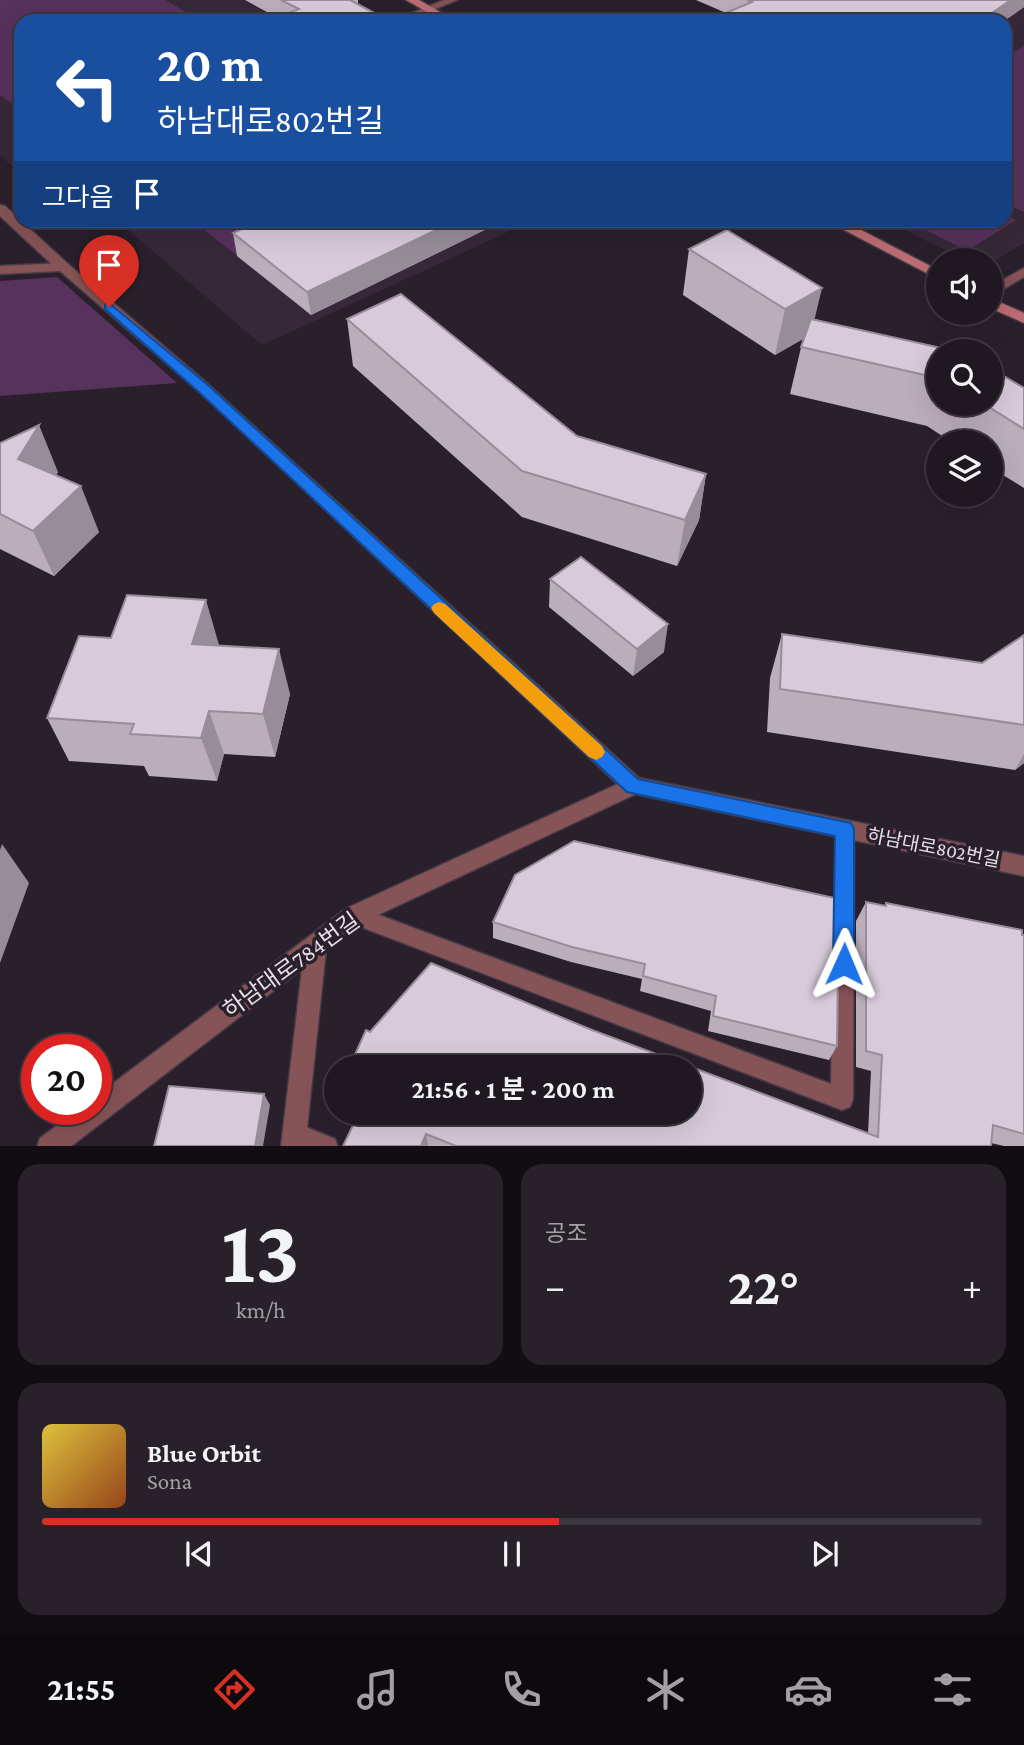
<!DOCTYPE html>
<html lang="ko">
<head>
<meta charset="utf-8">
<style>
  body { margin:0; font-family:"Crimson Pro","Noto Sans KR",serif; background:#28212a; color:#f1f3f6; height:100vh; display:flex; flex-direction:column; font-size:26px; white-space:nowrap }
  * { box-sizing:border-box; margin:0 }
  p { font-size:23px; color:#a2a0a5 }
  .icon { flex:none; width:38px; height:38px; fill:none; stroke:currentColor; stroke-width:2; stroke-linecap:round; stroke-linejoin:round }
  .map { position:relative; height:1146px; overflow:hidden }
  .drawer { display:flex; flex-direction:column; gap:18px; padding:18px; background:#120d12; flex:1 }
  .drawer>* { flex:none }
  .top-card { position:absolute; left:14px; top:14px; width:998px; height:214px; border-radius:21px; box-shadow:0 7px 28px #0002,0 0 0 2px #3d373f; background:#1a4fa0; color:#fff; overflow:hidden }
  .tools { position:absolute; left:926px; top:248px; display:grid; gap:14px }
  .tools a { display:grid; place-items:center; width:77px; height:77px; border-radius:50%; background:#201821; box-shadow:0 7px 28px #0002,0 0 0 2px #3d373f; font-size:35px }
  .speed { position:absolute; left:21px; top:1034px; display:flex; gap:14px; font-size:35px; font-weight:700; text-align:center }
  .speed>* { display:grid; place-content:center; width:91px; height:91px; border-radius:50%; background:#201821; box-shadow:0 7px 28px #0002,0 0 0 2px #3d373f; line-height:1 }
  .speed .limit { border:10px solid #d22; background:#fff; color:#111 }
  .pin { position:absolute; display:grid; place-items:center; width:60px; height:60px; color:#fff; margin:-72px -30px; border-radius:50% 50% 50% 0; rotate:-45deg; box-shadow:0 0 7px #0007 }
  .pin .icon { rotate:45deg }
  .me { position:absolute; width:77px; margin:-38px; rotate:1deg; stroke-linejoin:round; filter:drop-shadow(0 0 5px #0008) }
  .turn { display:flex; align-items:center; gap:24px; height:147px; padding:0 28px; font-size:32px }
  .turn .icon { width:91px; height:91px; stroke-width:2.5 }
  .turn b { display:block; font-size:49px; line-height:60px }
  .then { display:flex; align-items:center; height:66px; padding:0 28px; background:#0003; gap:14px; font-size:26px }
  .big { font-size:52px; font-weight:700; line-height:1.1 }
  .drawer .tile { flex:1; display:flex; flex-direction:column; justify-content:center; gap:10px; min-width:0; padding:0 24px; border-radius:21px; background:#28212a }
  .drawer .dial { align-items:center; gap:0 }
  .dial b { font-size:91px; line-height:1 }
  .song { display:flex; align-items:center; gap:21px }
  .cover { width:84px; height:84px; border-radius:10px; background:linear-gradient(135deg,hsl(50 70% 55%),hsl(20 70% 35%)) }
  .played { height:7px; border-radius:4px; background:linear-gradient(90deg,#d93025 55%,#3d373f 55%) }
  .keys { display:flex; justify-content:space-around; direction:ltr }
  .heat { display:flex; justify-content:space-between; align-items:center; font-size:38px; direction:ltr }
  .drawer .tiles { flex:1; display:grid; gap:18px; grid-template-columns:1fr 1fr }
  .tile:last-child { grid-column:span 2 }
  .trip { position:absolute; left:324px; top:1055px; width:378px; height:70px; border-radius:35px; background:#201821; box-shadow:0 7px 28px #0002,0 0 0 2px #3d373f; font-weight:700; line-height:70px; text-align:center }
  .tabs { display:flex; height:112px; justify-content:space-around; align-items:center; background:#0d0a0d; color:#a2a0a5 }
  .tabs .icon { width:49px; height:49px }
  .tabs .selected { color:#d93025 }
  .tabs b { font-size:32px; color:#f1f3f6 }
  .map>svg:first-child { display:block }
</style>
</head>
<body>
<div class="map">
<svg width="1024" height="1147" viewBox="0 0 1024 1147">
  <rect width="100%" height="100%" fill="#2a202c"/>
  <g fill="#372839">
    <polygon points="0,0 353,0 378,13 382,21 21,21 21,162 12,166 0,155"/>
    <polygon points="766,0 1024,0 1024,243 991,263 990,261 967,261 887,221 1004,220 1004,21 717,21"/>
    <polygon points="118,221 532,221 262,345"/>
  </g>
  <g fill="#57325c">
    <polygon points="0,0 165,0 202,21 21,21 21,104 15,106 0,95"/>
    <polygon points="1024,46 1024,212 1004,203 1005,57"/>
    <polygon points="1005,215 1016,220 967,251 908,221 1004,220"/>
    <polygon points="193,221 311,221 235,254"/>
    <polygon points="57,277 177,383 0,396 0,281"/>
  </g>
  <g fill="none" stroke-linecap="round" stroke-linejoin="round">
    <g stroke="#443b46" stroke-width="3">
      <g id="service">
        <polygon points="444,0 457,0 406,21 395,20"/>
        <polygon points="1024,268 1024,277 990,297 990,287"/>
        <polygon points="845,821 852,823 854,829 853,1099 850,1107 842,1110 348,922 345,915 348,908 355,906 831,1084 836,829 838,823"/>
        <polygon points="294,1122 335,1139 338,1147 299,1147 286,1141 283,1133 286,1125"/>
      </g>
    </g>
    <g stroke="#443b46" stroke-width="3">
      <g id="minor">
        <polygon points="0,205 5,206 68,264 68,270 58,270 0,216"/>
        <polygon points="633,777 640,780 643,786 640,792 363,922 326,950 305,1147 281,1147 302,969 70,1147 37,1147 40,1138 78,1110 96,1110 96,1096 347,908"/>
      </g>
    </g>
    <g stroke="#443b46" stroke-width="3">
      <polygon id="tertiary" points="63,263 68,264 210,386 639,778 1024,856 1024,876 626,792 200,392 60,271 0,274 0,266"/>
    </g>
    <g stroke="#443b46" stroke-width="3">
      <g id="secondary">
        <polygon points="406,0 419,0 456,21 443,21"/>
        <polygon points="825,220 842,220 938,270 938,279"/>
        <polygon points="990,298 1024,313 1024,323 990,308"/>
      </g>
    </g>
    <use href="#service" fill="#865357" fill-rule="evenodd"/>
    <use href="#minor" fill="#865357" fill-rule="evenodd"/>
    <use href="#tertiary" fill="#865357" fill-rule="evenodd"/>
    <use href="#secondary" fill="#bd6c73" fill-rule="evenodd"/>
  </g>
  <g fill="#baaebb">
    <polygon points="245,0 358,0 358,4 389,21 278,21 278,18"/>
    <polygon points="696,0 1024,0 1024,7 1004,21 720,21 721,15 726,13"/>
    <polygon points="262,220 505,220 311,315 237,256 233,233"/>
    <polygon points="689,249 815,319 938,352 938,404 990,404 1024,388 1024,488 990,467 990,443 953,443 927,426 790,394 803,339 775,355 683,295"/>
    <polygon points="347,319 577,436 706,474 699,520 677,566 522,517 353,366"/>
    <polygon points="0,443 58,472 56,475 99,532 54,576 0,549"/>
    <polygon points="550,579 664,652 633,676 549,607"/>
    <polygon points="782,634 982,663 1024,635 1024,763 1015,770 767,732 770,678"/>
    <polygon points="219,645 219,646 290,694 275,757 224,754 217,781 149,776 144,766 69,761 47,718"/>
    <polygon points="515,875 837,1046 829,1060 708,1031 711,1011 640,991 642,979 571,962 493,938 493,922"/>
    <polygon points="866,902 884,906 886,903 1024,935 1024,1146 1004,1146 991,1143 991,1146 343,1146 357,1117 347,1113 690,1113 370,1032 592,1030 868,1134 871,1071 856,1067 856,921"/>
  </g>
  <g fill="#978d99">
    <polygon points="1011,0 1024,0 1024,7 1004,21 980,21"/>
    <polygon points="457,220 505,220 311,315 307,292"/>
    <polygon points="822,288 811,334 775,355 785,309"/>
    <polygon points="39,425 58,472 38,506 18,459"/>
    <polygon points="706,474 699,520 677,566 685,520"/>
    <polygon points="81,486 99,532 54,576 33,531"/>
    <polygon points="206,600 219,645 207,689 192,644"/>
    <polygon points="668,624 664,652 633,676 637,649"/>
    <polygon points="279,649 290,694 275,757 263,714"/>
    <polygon points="209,711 224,754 217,781 201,738"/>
    <polygon points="1024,754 1024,763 1015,770"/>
    <polygon points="2,844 29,883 0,963 0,850"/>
    <polygon points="264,1094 270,1105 263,1146 255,1146"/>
    <polygon points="426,1134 428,1146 421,1146"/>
  </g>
  <g fill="#d8cada" stroke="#978d99" stroke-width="2">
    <polygon points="281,0 350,0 389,21 285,21 278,17 299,9"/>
    <polygon points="747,0 1011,0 980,21 720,21 726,18 721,15 752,2"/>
    <polygon points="262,220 457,220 307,292 233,233"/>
    <polygon points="727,230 822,288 785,309 689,249"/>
    <polygon points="401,294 577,436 706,474 685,520 522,471 347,319"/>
    <polygon points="811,319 959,352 938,352 938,378 801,347"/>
    <polygon points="990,368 1024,388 1024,429 984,404 990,404"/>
    <polygon points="39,425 18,459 81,486 33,531 0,514 0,443"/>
    <polygon points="581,557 668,624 637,649 550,579"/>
    <polygon points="127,595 206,600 192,644 279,649 263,714 209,711 201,738 130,734 134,724 47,718 79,636 111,638"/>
    <polygon points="782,634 982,663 1024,635 1024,725 780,689"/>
    <polygon points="574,841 839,899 837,1046 713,1016 716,996 643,976 645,964 572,947 493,922 515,875"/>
    <polygon points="866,902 886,906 886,903 1022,930 1022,935 1024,935 1024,1134 993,1125 991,1146 456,1146 426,1134 421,1146 343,1146 359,1113 690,1113 690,1068 349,1068 366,1030 370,1032 431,963 592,1030 878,1137 882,1055 866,1051"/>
    <polygon points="169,1086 264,1094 255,1146 154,1146"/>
  </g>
  <polygon fill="#1a73e8" stroke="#114b97" stroke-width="2" points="109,303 209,386 638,779 851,823 854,829 854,964 851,971 844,974 836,971 833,964 835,836 627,792 200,393 105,309 105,304"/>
  <polygon fill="#f59e0b" points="439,602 445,604 602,746 605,752 602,757 596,760 589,757 434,613 431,608 434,604"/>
  <g text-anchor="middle" stroke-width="7" stroke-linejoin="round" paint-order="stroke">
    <g font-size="19" fill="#e7dfe7" stroke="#2a202c">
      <text transform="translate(934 847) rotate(11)" y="7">하남대로802번길</text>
    </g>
    <g font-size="23" fill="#e7dfe7" stroke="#2a202c">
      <text transform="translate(291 965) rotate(-36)" y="8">하남대로784번길</text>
    </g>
  </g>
</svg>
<div class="tools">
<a><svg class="icon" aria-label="sound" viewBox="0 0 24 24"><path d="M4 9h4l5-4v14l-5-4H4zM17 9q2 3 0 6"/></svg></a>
<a><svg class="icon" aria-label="search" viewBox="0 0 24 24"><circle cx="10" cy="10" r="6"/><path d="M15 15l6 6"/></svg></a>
<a><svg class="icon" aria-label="layers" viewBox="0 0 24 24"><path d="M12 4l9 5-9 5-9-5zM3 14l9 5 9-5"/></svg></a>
</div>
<div class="speed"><div class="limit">20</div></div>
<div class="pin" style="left:109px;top:307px;background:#d93025"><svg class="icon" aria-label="arrive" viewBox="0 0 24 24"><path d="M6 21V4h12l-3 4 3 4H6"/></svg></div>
<svg class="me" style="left:844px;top:964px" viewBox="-20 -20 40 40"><path d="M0-17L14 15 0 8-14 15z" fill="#1a73e8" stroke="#fff" stroke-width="4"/></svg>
<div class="trip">21:56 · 1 분 · 200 m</div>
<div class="top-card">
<div class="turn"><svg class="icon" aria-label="left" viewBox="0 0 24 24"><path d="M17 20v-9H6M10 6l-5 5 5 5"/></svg><div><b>20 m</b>하남대로802번길</div></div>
<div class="then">그다음<svg class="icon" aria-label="arrive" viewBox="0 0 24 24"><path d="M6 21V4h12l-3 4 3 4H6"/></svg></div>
</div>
</div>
<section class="drawer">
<div class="tiles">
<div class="tile dial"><b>13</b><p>km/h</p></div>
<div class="tile"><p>공조</p>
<div class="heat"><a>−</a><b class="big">22°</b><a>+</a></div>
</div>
<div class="tile">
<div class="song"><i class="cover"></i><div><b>Blue Orbit</b><p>Sona</p></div></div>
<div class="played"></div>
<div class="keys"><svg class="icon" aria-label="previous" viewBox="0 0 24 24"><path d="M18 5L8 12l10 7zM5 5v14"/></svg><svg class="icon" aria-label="pause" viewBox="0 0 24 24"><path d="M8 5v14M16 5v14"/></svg><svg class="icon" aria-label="next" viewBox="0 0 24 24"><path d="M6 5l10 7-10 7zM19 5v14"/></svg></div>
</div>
</div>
</section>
<nav class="tabs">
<b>21:55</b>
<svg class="icon selected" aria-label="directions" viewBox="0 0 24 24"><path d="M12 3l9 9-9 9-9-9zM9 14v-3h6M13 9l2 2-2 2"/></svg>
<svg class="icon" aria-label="music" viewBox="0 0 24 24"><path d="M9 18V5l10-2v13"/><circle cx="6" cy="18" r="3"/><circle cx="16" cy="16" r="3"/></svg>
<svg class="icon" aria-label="phone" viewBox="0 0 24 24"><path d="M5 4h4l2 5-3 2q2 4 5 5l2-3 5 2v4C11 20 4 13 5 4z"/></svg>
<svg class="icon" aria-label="climate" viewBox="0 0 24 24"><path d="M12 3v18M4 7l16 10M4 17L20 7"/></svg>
<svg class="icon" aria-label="car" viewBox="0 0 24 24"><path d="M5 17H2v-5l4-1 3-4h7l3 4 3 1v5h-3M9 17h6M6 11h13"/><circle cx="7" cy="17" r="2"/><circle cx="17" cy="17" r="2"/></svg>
<svg class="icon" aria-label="filters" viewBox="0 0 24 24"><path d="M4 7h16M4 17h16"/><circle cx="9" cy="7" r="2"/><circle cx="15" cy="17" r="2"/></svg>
</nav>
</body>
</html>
